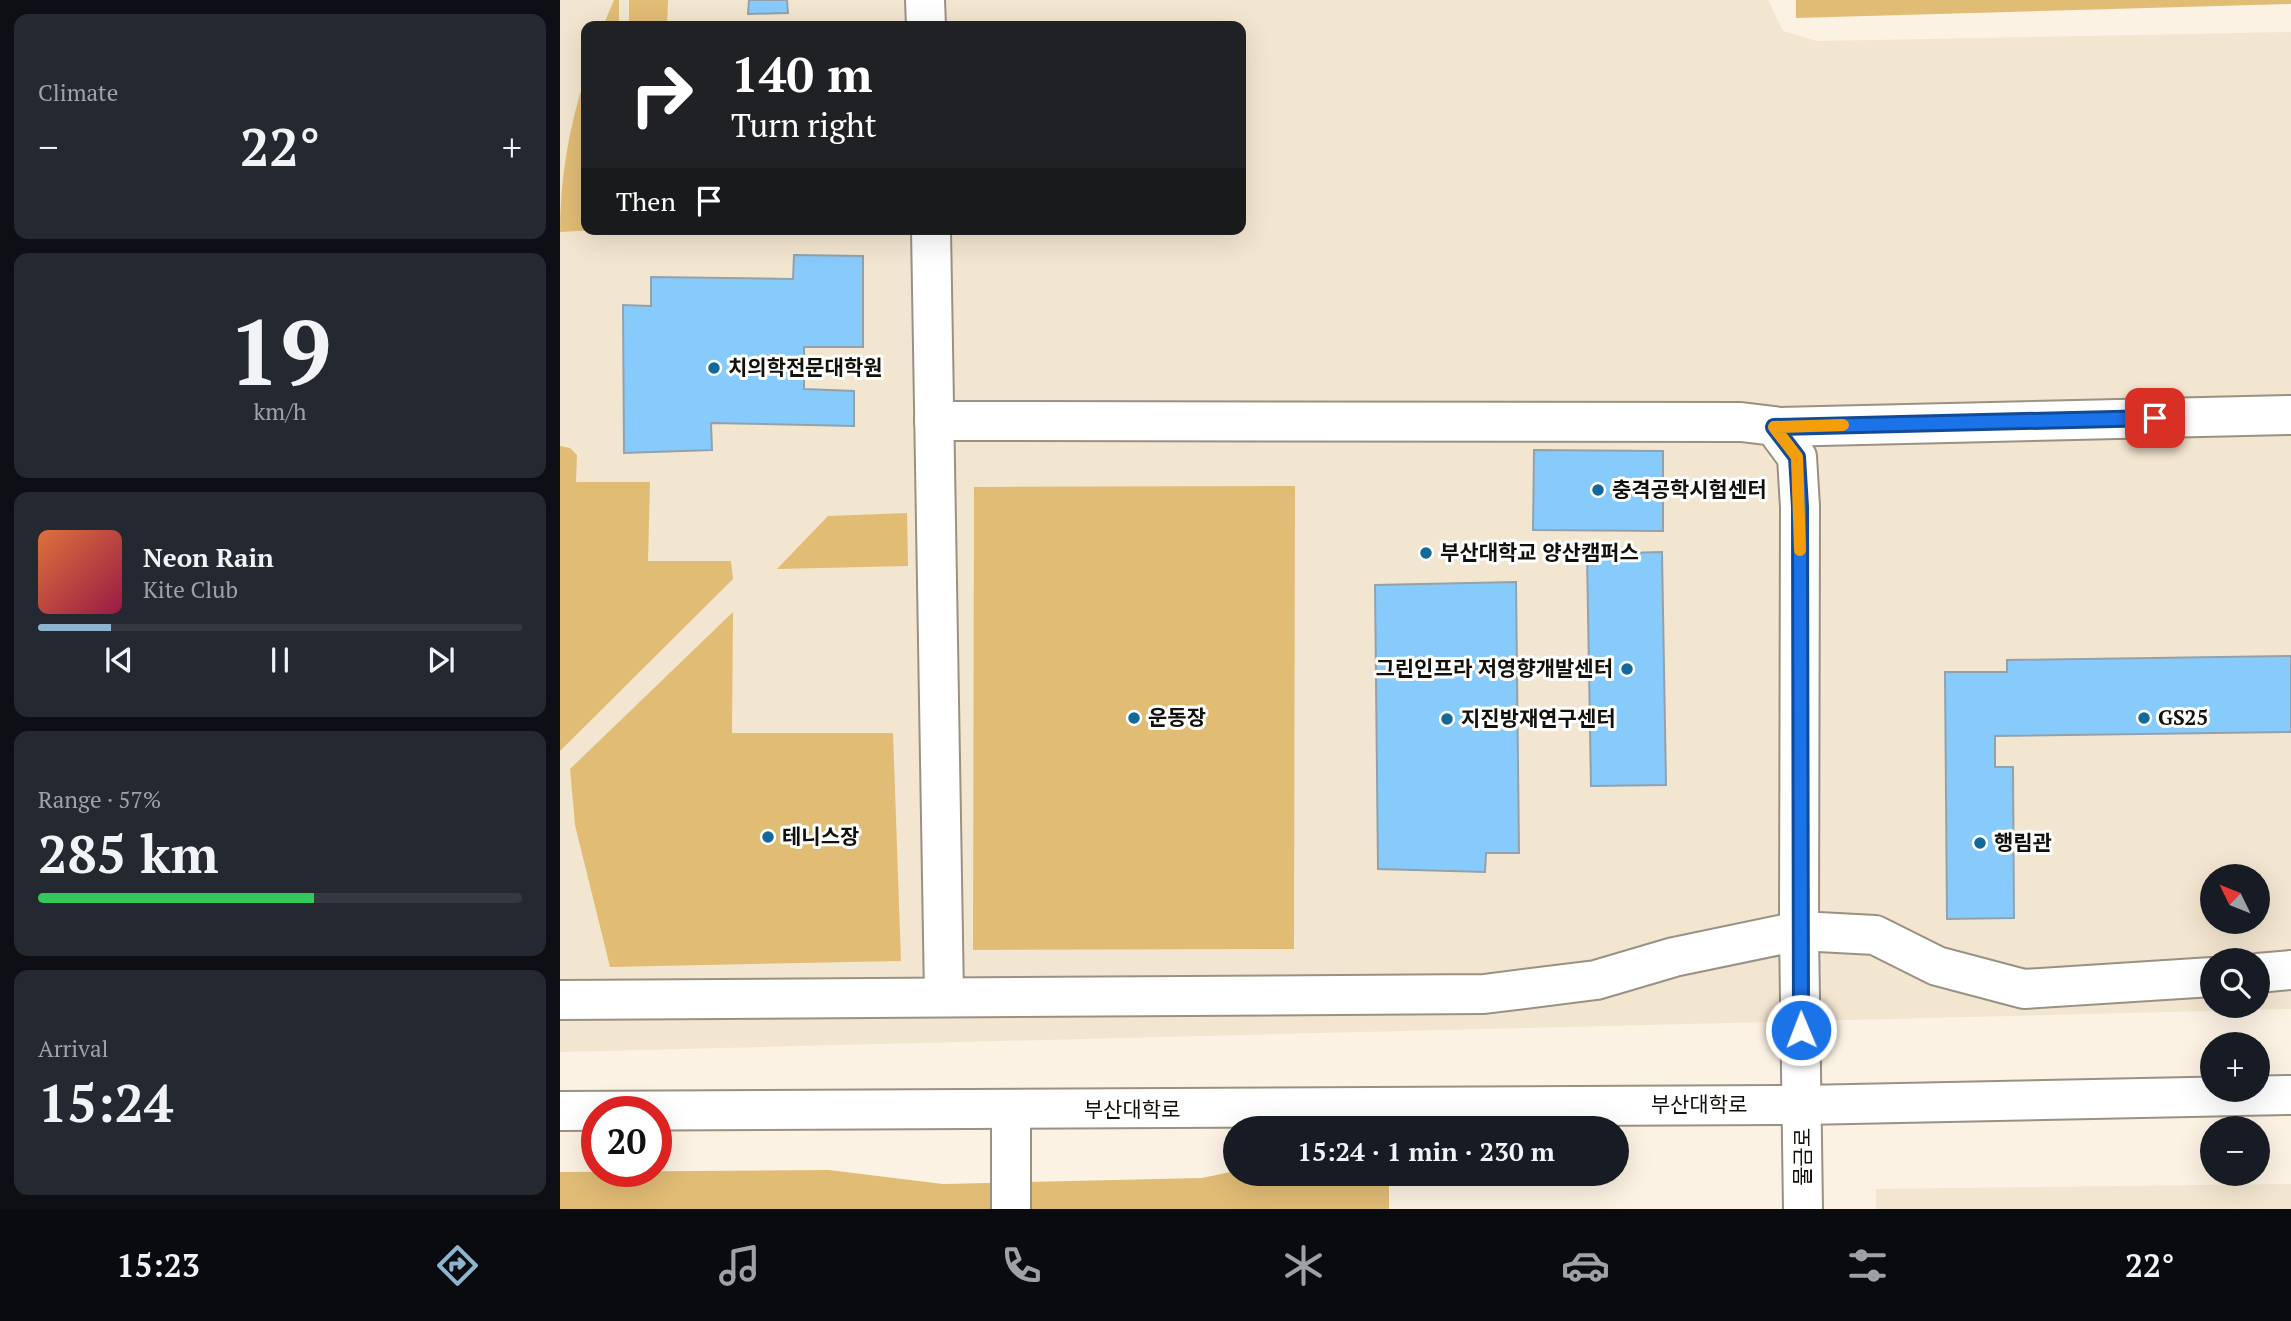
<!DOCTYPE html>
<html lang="en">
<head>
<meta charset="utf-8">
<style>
  body { margin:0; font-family:"PT Serif","Noto Sans KR",serif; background:#242831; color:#f1f3f6; height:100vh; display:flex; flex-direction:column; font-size:26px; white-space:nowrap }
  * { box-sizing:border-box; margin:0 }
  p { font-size:23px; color:#9ea1a6 }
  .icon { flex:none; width:38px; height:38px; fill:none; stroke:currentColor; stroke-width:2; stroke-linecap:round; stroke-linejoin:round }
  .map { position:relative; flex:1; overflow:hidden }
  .side { display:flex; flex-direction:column; gap:14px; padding:14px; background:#0d0f14; width:560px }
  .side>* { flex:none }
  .guide { position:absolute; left:21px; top:21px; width:665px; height:214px; border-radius:14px; box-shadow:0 7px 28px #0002; background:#202124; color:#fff; overflow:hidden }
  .needle { width:46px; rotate:313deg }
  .buttons { position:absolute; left:1640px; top:864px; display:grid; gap:14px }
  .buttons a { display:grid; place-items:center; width:70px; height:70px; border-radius:50%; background:#171b24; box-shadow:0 7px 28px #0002; font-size:35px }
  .speed { position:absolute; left:21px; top:1096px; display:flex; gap:14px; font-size:35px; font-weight:700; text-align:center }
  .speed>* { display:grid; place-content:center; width:91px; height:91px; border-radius:50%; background:#171b24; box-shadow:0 7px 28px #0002; line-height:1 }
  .speed .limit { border:10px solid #d22; background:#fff; color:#111 }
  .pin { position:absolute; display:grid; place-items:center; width:60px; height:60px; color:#fff; margin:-30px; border-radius:14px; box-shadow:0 4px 10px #0006 }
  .me { position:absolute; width:77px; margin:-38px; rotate:359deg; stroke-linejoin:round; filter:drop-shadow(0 0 5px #0008) }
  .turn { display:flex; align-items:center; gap:24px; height:147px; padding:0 35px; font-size:32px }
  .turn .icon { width:91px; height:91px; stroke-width:2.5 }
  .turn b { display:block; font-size:49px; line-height:60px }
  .then { display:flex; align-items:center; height:66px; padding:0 35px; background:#0003; gap:14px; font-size:26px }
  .big { font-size:52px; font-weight:800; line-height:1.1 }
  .side .tile { flex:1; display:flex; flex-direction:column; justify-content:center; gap:10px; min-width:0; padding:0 24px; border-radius:14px; background:#242831 }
  .side .dial { align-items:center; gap:0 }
  .dial b { font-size:91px; line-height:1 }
  .song { display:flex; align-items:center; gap:21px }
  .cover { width:84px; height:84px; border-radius:10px; background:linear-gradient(135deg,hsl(20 70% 55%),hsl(340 70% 35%)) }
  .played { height:7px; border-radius:4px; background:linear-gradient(90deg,#8db5cd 15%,#363941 15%) }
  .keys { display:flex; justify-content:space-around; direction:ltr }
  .heat { display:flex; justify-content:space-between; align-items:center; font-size:38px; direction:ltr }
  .charge { height:10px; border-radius:5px; background:linear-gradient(90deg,#34c759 57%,#363941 0) }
  .trip { position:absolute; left:663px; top:1116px; width:406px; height:70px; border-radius:35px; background:#171b24; box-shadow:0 7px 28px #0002; font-weight:800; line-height:70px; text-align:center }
  .menu { display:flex; height:112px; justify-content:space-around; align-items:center; background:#090b0e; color:#9ea1a6 }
  .menu .icon { width:49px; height:49px }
  .menu .selected { color:#8db5cd }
  .menu b { font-size:32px; color:#f1f3f6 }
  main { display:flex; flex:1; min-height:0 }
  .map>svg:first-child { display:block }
</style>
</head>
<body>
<main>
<section class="side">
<div class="tile"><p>Climate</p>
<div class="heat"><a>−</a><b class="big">22°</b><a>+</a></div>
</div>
<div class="tile dial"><b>19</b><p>km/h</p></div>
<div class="tile">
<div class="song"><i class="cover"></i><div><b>Neon Rain</b><p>Kite Club</p></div></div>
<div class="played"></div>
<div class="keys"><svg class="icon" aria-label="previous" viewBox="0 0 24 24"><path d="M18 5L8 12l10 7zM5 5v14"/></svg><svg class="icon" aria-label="pause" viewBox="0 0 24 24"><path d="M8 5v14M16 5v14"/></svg><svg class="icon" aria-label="next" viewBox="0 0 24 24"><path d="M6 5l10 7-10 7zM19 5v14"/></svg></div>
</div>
<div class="tile"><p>Range · 57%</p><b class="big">285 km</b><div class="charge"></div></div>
<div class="tile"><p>Arrival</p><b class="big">15:24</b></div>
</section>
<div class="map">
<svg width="1731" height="1209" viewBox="0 0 1731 1209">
  <rect width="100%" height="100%" fill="#fbf2e3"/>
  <g fill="#f3e6d0" fill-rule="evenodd">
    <path d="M0,0H1208L1223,31L1257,41L1731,32V1009L0,1052ZM26,26H681V229H26ZM1652,877H1698V922H1652ZM1652,961H1698V1006H1652Z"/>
    <polygon points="1731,1184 1731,1209 1316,1209 1316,1189"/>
  </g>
  <g fill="#e1bc75">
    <polygon points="54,0 59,0 59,26 43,26"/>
    <polygon points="69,0 108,0 107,26 69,26"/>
    <polygon points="1236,0 1731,0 1731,4 1236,18"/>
    <path d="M26,75V229H54L0,232C0,179 9,126 26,75Z"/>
    <polygon points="0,446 10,448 17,455 16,482 90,482 88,561 171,561 173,579 0,751"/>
    <polygon points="735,486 734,949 413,950 414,487"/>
    <polygon points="347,513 348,566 217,569 268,516"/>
    <polygon points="173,612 172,733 333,733 341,961 50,967 15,825 10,769"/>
    <polygon points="269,1170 383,1184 642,1178 675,1171 676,1174 829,1174 829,1209 0,1209 0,1172"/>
  </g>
  <g fill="#87cbfc" stroke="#93a1ac" stroke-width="2">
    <polygon points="189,0 227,0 228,13 188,14"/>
    <polygon points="234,255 303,256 303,347 244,347 244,389 294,391 294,426 151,423 152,450 64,453 63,305 91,306 91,277 233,279"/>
    <polygon points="974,450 1103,451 1103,531 973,530"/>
    <polygon points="1102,552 1106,785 1031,786 1027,554"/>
    <polygon points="956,582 959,853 926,853 925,872 818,869 815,585"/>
    <polygon points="1731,656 1731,732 1435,736 1435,767 1453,767 1454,918 1387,919 1385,672 1447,672 1447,660"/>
  </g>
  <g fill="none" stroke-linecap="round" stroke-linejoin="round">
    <g stroke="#999182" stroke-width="42">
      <g id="minor">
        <polyline points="365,0 366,26"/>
        <polyline points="371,229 384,995"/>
        <polyline points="374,421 1181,422 1214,426 1237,457 1240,507 1239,931 1243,1209"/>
        <polyline points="1214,427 1731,415"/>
        <polyline points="1698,973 1731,970"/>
        <polyline points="0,1000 924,994 1036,980 1114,957 1239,931 1315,935 1377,966 1464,989 1652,977"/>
        <polyline points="1243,1105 1731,1095"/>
        <polyline points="451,1110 451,1209"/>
      </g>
    </g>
    <g stroke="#999182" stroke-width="42">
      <polyline id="major" points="0,1111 1243,1105"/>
    </g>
    <use href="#minor" stroke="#fff" stroke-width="38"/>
    <use href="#major" stroke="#fff" stroke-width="38"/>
  </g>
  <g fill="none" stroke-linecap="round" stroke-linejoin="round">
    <g stroke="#114b97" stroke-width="18">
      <polyline id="route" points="1241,1030 1240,507 1237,457 1214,427 1595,418"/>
    </g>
    <use href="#route" stroke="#1a73e8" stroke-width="12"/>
    <polyline stroke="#f59e0b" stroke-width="12" points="1240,550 1237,457 1214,427 1283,425"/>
  </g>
  <g fill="#136a9a" stroke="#fff" stroke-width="2.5">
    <circle cx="154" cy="368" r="7"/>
    <circle cx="1038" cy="490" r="7"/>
    <circle cx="866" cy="553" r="7"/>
    <circle cx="1067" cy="669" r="7"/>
    <circle cx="574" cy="718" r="7"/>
    <circle cx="1584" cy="718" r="7"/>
    <circle cx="887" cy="719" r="7"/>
    <circle cx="208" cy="837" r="7"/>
    <circle cx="1420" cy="843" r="7"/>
  </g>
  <g text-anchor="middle" stroke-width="6" stroke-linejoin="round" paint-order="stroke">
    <g font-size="21" font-weight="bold" fill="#13110b" stroke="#fff" text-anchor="start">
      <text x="168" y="375">치의학전문대학원</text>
      <text x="1052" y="497">충격공학시험센터</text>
      <text x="880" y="560">부산대학교 양산캠퍼스</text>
      <text x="1053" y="676" text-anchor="end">그린인프라 저영향개발센터</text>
      <text x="588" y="725">운동장</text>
      <text x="1598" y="725">GS25</text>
      <text x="901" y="726">지진방재연구센터</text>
      <text x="222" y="844">테니스장</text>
      <text x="1434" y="850">행림관</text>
    </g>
    <g font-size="21" fill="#13110b" stroke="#fff">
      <text x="1139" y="1112">부산대학로</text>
      <text x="572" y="1117">부산대학로</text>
      <text transform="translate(1243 1157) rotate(-90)" y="7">물금로</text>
    </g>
  </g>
</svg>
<div class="buttons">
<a><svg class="needle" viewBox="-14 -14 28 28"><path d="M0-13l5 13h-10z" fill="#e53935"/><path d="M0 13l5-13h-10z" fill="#9ea1a6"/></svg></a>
<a><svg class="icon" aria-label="search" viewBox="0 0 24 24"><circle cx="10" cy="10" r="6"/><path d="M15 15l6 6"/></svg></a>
<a>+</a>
<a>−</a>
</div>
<div class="speed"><div class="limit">20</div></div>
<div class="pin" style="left:1595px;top:418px;background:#d93025"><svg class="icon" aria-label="arrive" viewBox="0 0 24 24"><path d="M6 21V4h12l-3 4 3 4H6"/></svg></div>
<svg class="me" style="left:1241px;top:1030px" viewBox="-20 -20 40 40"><circle r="17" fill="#1a73e8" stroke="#fff" stroke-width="3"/><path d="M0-11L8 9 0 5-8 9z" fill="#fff"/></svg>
<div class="trip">15:24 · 1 min · 230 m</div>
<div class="guide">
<div class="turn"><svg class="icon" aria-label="right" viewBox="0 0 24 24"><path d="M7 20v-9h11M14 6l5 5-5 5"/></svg><div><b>140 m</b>Turn right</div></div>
<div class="then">Then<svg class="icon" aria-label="arrive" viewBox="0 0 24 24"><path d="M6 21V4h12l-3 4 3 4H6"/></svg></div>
</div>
</div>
</main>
<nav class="menu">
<b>15:23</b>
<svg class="icon selected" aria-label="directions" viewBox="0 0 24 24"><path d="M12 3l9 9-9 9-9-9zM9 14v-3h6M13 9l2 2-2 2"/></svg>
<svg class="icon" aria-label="music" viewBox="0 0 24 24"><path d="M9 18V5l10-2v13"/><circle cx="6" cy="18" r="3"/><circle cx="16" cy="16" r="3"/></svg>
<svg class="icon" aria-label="phone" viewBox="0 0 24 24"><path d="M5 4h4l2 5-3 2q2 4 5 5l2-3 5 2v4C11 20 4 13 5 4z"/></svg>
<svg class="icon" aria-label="climate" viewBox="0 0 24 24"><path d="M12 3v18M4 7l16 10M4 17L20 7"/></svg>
<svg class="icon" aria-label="car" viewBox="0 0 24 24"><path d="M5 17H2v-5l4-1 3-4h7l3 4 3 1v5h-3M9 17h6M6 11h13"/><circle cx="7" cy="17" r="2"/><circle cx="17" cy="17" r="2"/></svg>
<svg class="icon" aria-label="filters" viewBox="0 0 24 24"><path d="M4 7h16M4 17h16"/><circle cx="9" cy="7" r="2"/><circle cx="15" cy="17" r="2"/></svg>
<b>22°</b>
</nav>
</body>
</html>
